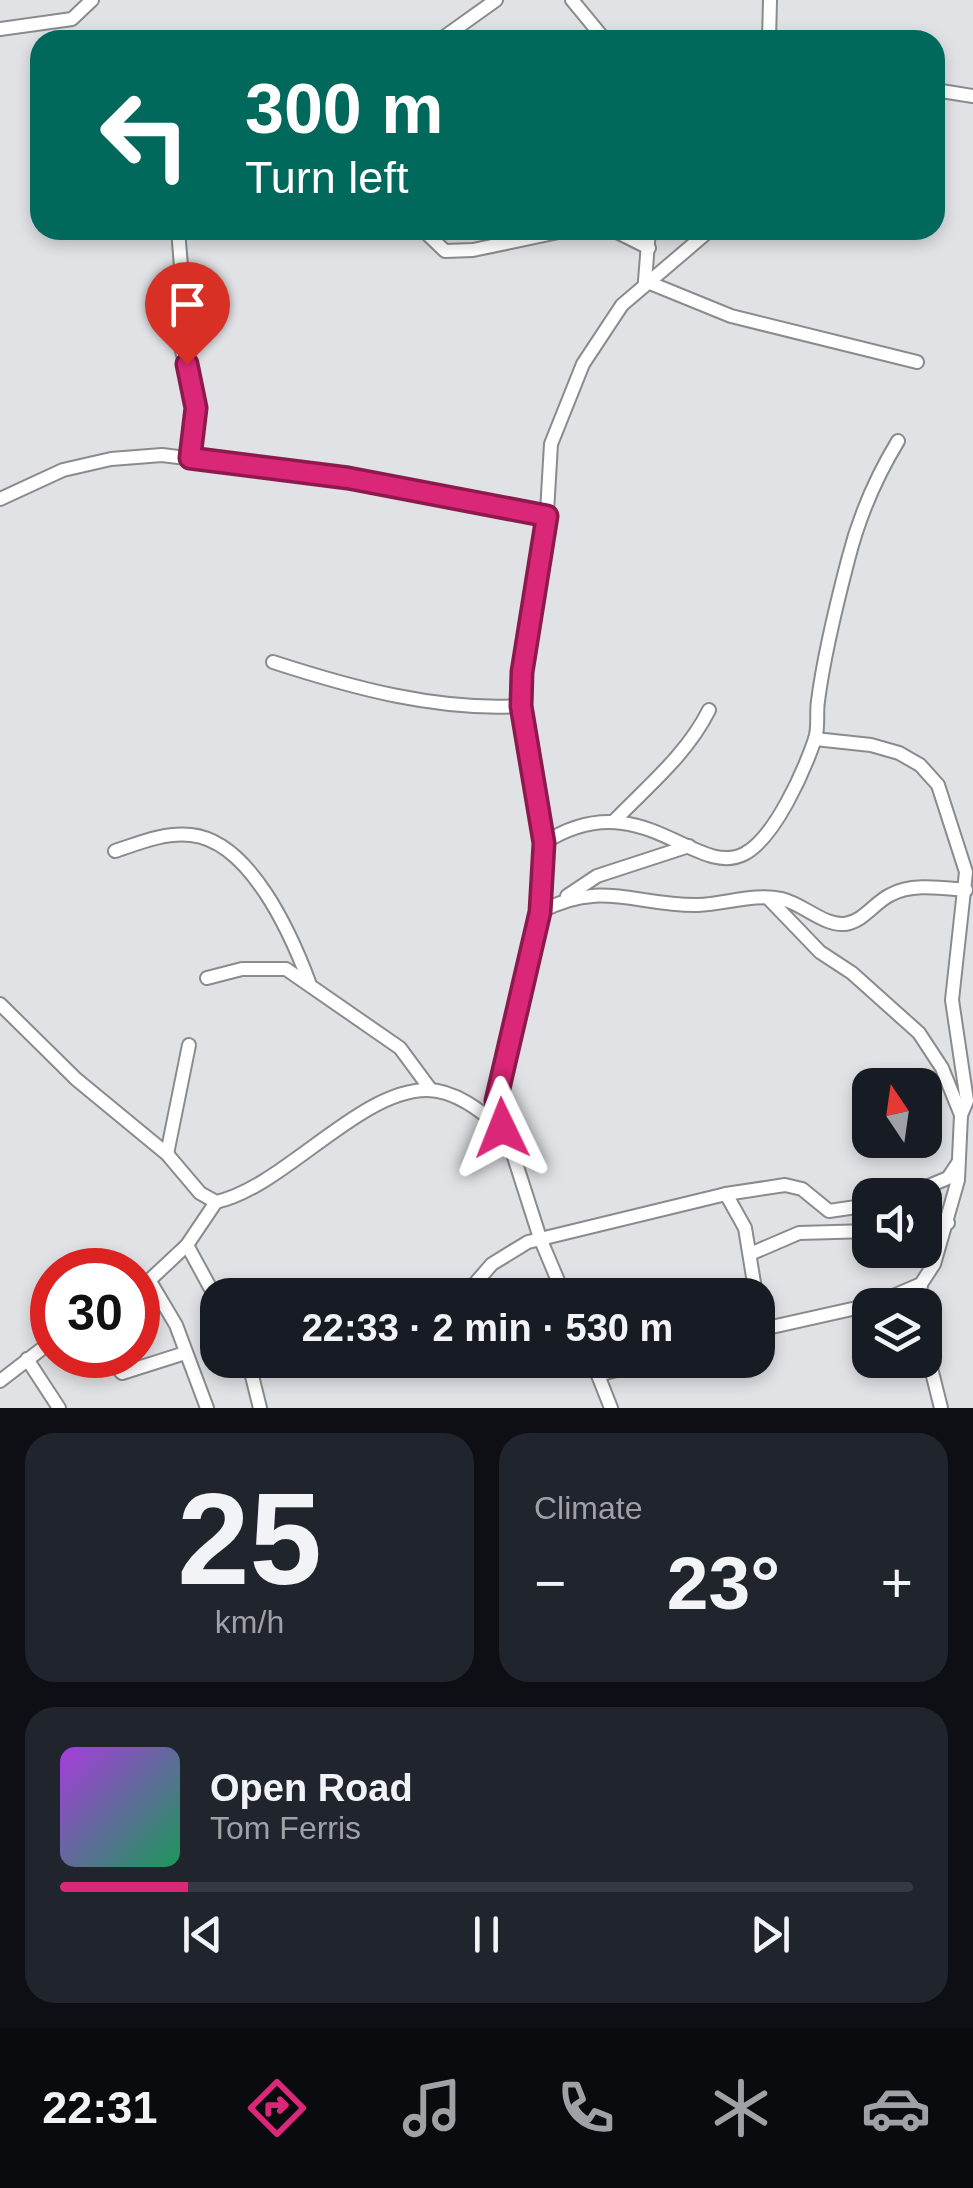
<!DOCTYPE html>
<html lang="en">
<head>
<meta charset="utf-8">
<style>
  body { margin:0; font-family:Arial,sans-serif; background:#20242c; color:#f1f3f6; height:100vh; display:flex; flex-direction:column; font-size:38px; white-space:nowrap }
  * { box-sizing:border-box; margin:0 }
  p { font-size:32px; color:#9ea1a6 }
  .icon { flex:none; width:55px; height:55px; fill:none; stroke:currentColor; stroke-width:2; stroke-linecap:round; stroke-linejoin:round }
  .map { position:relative; height:1408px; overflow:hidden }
  .sheet { display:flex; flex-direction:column; gap:25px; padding:25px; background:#0d0f14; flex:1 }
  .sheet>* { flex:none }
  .banner { position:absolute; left:30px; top:30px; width:915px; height:210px; border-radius:30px; box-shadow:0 5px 15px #0003; background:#00695c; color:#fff; overflow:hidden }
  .needle { width:65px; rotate:347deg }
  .controls { position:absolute; left:852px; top:1068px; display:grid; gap:20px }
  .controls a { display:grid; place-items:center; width:90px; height:90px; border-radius:20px; background:#171b24; box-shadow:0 5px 15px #0003; font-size:50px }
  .speed { position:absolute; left:30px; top:1248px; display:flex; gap:20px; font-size:50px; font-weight:700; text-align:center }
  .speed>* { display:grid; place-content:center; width:130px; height:130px; border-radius:50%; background:#171b24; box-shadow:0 5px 15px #0003; line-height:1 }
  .speed .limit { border:15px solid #d22; background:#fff; color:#111 }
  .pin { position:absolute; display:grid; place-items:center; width:85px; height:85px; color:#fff; margin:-102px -42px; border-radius:50% 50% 50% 0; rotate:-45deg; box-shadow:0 0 10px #0007 }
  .pin .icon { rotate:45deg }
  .me { position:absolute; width:110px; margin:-55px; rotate:358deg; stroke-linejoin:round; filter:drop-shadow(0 0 8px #0008) }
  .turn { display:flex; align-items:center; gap:35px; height:210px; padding:0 50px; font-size:45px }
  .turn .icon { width:130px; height:130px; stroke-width:2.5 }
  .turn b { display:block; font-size:70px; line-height:85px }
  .big { font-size:75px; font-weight:700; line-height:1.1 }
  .sheet .card { flex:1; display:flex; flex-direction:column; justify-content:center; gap:15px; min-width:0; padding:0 35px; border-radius:30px; background:#20242c }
  .sheet .dial { align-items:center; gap:0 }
  .dial b { font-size:130px; line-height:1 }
  .song { display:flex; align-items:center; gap:30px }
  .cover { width:120px; height:120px; border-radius:15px; background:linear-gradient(135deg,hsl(280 70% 55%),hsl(150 70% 35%)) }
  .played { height:10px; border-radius:5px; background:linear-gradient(90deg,#db2777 15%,#363941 15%) }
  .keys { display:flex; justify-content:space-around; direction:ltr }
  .heat { display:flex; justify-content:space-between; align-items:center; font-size:55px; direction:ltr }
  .sheet .tiles { flex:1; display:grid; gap:25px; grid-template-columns:1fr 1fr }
  .card:last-child { grid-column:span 2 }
  .trip { position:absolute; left:200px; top:1278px; width:575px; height:100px; border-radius:30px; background:#171b24; box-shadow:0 5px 15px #0003; font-weight:700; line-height:100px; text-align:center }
  .tab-bar { display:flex; height:160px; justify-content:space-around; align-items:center; background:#090b0e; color:#9ea1a6 }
  .tab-bar .icon { width:70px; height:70px }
  .tab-bar .selected { color:#db2777 }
  .tab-bar b { font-size:45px; color:#f1f3f6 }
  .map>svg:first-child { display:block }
</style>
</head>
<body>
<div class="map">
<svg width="973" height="1408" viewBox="0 0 973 1408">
  <rect width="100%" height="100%" fill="#e0e2e5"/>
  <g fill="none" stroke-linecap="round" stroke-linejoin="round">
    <g stroke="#898b8d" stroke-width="16">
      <g id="street">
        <polyline points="572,0 605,40"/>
        <polyline points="0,29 72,19 92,0"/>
        <polyline points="440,40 496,0"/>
        <polyline points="769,40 770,0"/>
        <polyline points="935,90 973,96"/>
        <polyline points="178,230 181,266 173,314 196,408 190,458"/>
        <polyline points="423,230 445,251 473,250 568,230"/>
        <polyline points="613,230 649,248"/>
        <polyline points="645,281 731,316 917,362"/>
        <polyline points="645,281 649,230"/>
        <polyline points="0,499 63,470 111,459 162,455 348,478 547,515"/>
        <path d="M273,662C353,688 437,711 521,706"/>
        <polyline points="815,739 871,745 899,753 920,765 938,785 966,872 952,1000 967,1101 961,1115 958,1180 934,1264 921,1284 872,1305"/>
        <path d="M615,820C649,785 687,754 709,710"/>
        <path d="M544,843C641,781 695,879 744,854C775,838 804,771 815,739C819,727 816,714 818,701C824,654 836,606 848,560C859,516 875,479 898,441"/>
        <path d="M115,851C139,843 165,832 191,835C250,841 291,934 309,982"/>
        <polyline points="567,896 597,876 689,846"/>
        <polyline points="768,898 820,952 852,973 919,1033 942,1068 961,1115"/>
        <path d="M540,912C602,879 636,906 698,905C726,904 754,893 782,899C803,904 824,926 845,924C864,921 874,903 890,895C912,883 941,888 966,890"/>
        <polyline points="207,978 242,969 286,969 400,1048 431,1090"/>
        <path d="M0,1004L76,1079L167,1154L200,1193L216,1202C284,1187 359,1090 427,1090C455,1090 481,1111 501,1128"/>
        <polyline points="167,1154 189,1045"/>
        <polyline points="726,1194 785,1185 802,1189 829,1211 870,1205"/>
        <polyline points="907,1195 948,1178 958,1163"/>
        <polyline points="925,1224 948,1223"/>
        <polyline points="187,1245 218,1302"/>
        <polyline points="750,1254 799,1233 870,1231"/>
        <polyline points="151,1283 176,1325 207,1408"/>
        <polyline points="138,1291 187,1245 216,1202"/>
        <polyline points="465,1295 492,1264 528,1242 726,1194 745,1228 756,1295"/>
        <polyline points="564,1295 540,1238 496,1101 540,912 544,843 521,706 522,672 545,546 551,444 583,364 622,305 710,230"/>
        <polyline points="758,1303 763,1329"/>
        <polyline points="919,1305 921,1284"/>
        <polyline points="758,1330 870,1305"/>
        <polyline points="925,1344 941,1408"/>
        <polyline points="105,1355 122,1373 185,1353"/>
        <polyline points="27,1359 59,1408"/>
        <polyline points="248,1360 260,1408"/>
        <polyline points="592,1360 611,1408"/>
        <polyline points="598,1375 652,1360"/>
        <polyline points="0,1381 52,1341"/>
      </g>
    </g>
    <use href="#street" stroke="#fff" stroke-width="12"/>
  </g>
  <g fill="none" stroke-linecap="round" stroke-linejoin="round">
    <g stroke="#8e194d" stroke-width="25">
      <polyline id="route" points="187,364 196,408 190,458 348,478 547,516 522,672 521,706 544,843 540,912 496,1101 502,1128"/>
    </g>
    <use href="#route" stroke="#db2777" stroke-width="18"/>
  </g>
</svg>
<div class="controls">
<a><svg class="needle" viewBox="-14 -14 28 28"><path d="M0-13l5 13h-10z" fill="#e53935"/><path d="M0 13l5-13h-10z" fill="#9ea1a6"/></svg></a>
<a><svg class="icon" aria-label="sound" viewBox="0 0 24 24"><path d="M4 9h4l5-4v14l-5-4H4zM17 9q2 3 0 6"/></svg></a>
<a><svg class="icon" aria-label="layers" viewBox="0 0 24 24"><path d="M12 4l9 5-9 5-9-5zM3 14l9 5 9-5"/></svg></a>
</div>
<div class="speed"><div class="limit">30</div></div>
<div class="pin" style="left:187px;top:364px;background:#d93025"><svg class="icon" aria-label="arrive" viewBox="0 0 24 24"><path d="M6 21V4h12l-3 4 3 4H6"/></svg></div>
<svg class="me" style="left:502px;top:1128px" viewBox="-20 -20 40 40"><path d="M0-17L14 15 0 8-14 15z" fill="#db2777" stroke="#fff" stroke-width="4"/></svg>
<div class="trip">22:33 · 2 min · 530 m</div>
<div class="banner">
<div class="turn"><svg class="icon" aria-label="left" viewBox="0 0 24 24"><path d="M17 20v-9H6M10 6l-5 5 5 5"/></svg><div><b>300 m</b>Turn left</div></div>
</div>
</div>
<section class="sheet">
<div class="tiles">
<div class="card dial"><b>25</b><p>km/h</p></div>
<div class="card"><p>Climate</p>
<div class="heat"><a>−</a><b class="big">23°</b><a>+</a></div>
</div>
<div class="card">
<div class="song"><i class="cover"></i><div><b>Open Road</b><p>Tom Ferris</p></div></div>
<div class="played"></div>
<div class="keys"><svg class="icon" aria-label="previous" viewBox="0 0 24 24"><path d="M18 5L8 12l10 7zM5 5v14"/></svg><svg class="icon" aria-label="pause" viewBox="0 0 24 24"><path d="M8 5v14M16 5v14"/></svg><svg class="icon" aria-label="next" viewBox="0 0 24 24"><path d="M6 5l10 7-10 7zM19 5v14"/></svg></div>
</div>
</div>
</section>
<nav class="tab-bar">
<b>22:31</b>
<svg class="icon selected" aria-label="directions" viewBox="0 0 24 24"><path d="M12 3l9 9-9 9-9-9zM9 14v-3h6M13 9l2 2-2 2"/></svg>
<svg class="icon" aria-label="music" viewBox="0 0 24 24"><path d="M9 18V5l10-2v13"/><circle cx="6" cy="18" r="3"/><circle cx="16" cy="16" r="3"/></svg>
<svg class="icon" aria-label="phone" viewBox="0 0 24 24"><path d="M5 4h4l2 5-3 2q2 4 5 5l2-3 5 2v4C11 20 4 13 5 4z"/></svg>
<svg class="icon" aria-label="climate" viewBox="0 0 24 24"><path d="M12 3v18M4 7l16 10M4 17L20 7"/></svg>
<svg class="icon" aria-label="car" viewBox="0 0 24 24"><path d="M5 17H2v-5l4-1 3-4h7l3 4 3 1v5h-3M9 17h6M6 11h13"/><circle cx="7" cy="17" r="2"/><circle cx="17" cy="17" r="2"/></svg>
</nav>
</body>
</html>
